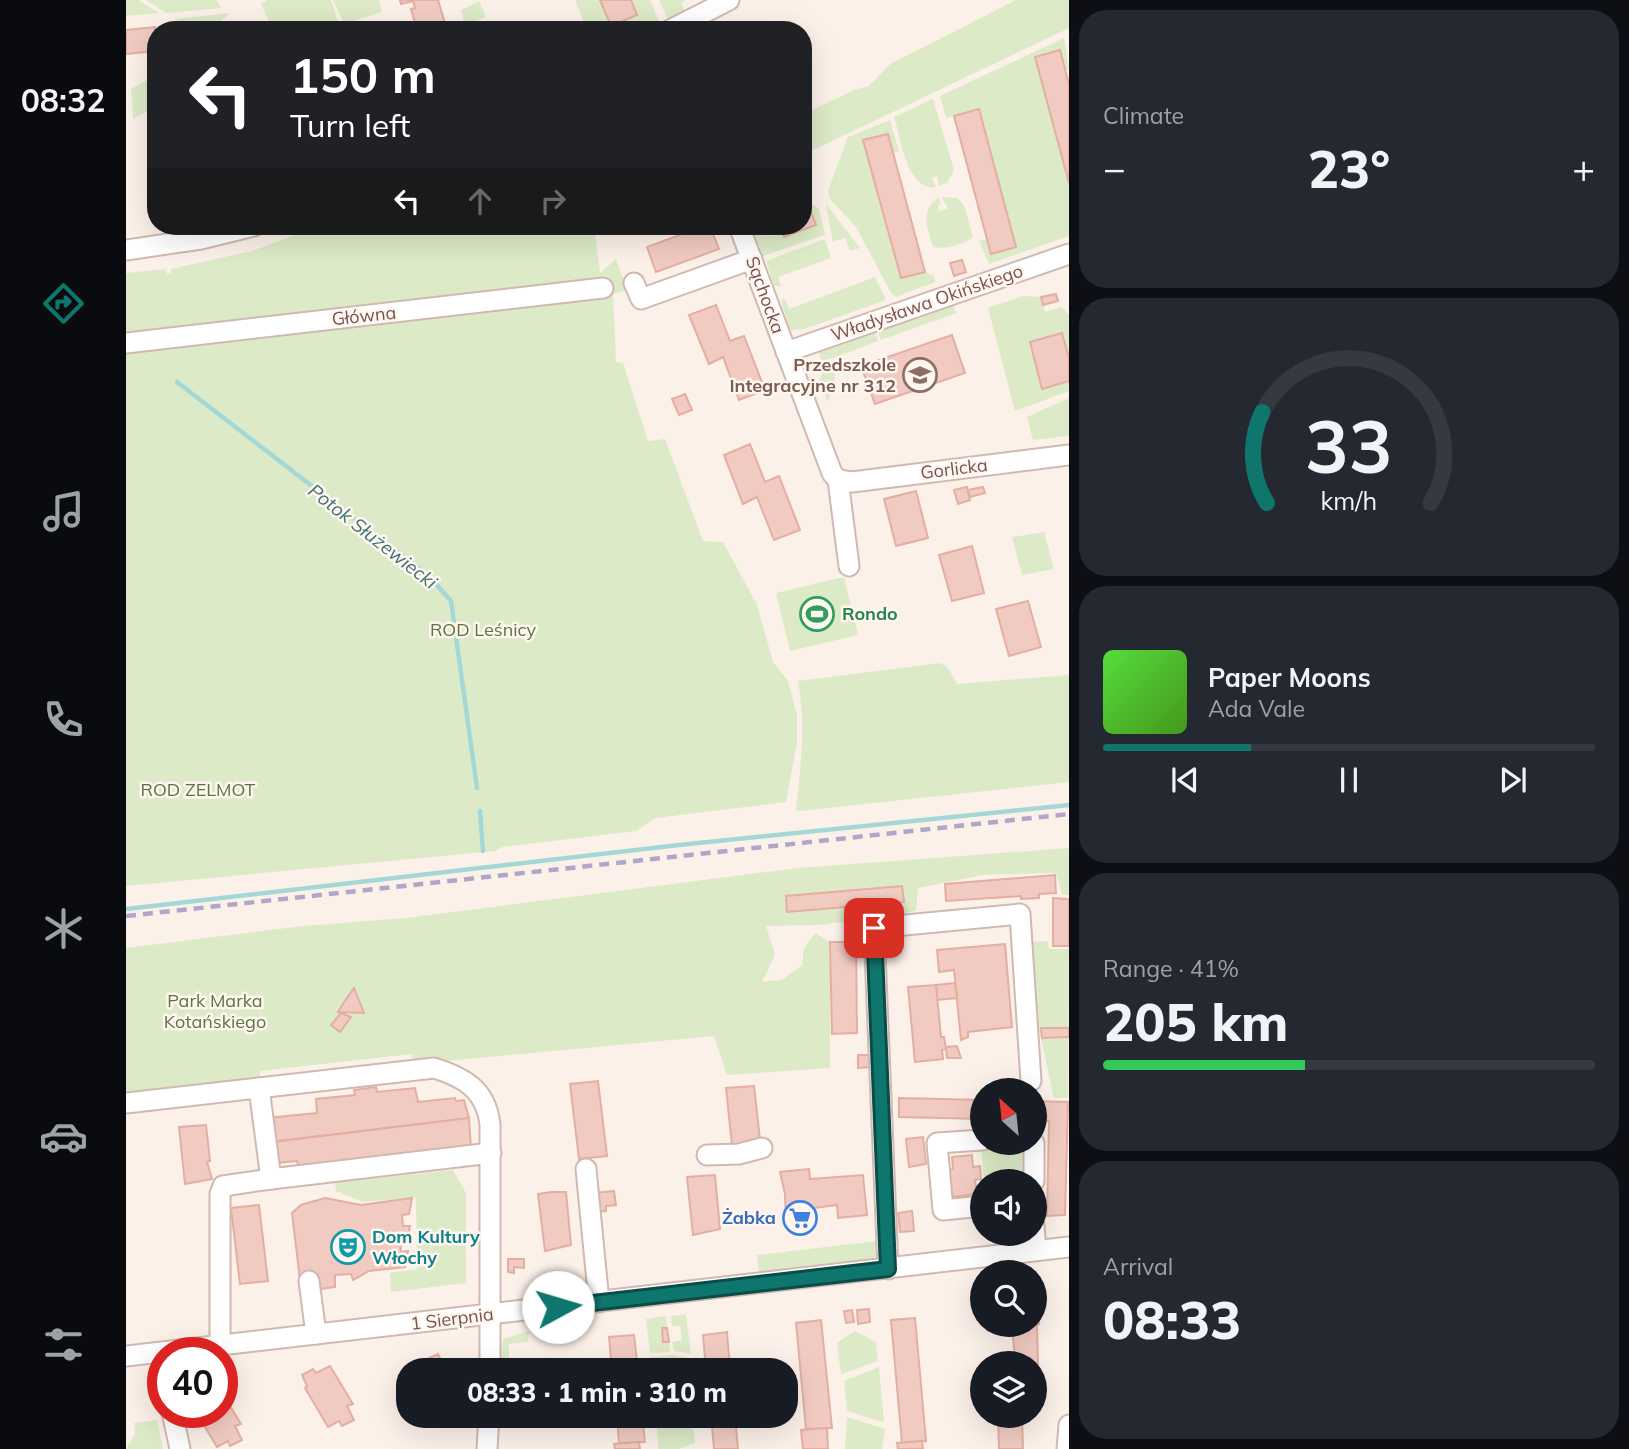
<!DOCTYPE html>
<html lang="en">
<head>
<meta charset="utf-8">
<style>
  body { margin:0; font-family:Mulish,sans-serif; background:#242831; color:#f1f3f6; height:100vh; display:flex; flex-direction:column; font-size:26px; white-space:nowrap }
  * { box-sizing:border-box; margin:0 }
  p { font-size:23px; color:#9ea1a6 }
  .icon { flex:none; width:38px; height:38px; fill:none; stroke:currentColor; stroke-width:2; stroke-linecap:round; stroke-linejoin:round }
  .map { position:relative; flex:1; overflow:hidden }
  .side { display:flex; flex-direction:column; gap:10px; padding:10px; background:#0d0f14; width:560px }
  .side>* { flex:none }
  .guide { position:absolute; left:21px; top:21px; width:665px; height:214px; border-radius:28px; box-shadow:0 7px 28px #0002; background:#202124; color:#fff; overflow:hidden }
  .needle { width:46px; rotate:333deg }
  .tools { position:absolute; left:844px; top:1078px; display:grid; gap:14px }
  .tools a { display:grid; place-items:center; width:77px; height:77px; border-radius:50%; background:#171b24; box-shadow:0 7px 28px #0002; font-size:35px }
  .speed { position:absolute; left:21px; top:1337px; display:flex; gap:14px; font-size:35px; font-weight:700; text-align:center }
  .speed>* { display:grid; place-content:center; width:91px; height:91px; border-radius:50%; background:#171b24; box-shadow:0 7px 28px #0002; line-height:1 }
  .speed .limit { border:10px solid #d22; background:#fff; color:#111 }
  .pin { position:absolute; display:grid; place-items:center; width:60px; height:60px; color:#fff; margin:-30px; border-radius:14px; box-shadow:0 4px 10px #0006 }
  .me { position:absolute; width:77px; margin:-38px; rotate:84deg; stroke-linejoin:round; filter:drop-shadow(0 0 5px #0008) }
  .turn { display:flex; align-items:center; gap:24px; height:147px; padding:0 28px; font-size:32px }
  .turn .icon { width:91px; height:91px; stroke-width:2.5 }
  .turn b { display:block; font-size:49px; line-height:60px }
  .lanes { display:flex; align-items:center; height:66px; padding:0 28px; background:#0003; justify-content:center; gap:35px; direction:ltr }
  .lanes .off { opacity:.35 }
  .big { font-size:52px; font-weight:800; line-height:1.1 }
  .side .widget { flex:1; display:flex; flex-direction:column; justify-content:center; gap:10px; min-width:0; padding:0 24px; border-radius:28px; background:#242831 }
  .side .dial { align-items:center; gap:0 }
  .dial svg { height:182px; overflow:visible; fill:none; stroke:#363941; stroke-width:7; stroke-linecap:round; text-anchor:middle }
  .dial text { fill:#f1f3f6; stroke:none }
  .song { display:flex; align-items:center; gap:21px }
  .cover { width:84px; height:84px; border-radius:10px; background:linear-gradient(135deg,hsl(110 70% 55%),hsl(100 70% 35%)) }
  .played { height:7px; border-radius:4px; background:linear-gradient(90deg,#0f766e 30%,#363941 30%) }
  .keys { display:flex; justify-content:space-around; direction:ltr }
  .heat { display:flex; justify-content:space-between; align-items:center; font-size:38px; direction:ltr }
  .charge { height:10px; border-radius:5px; background:linear-gradient(90deg,#34c759 41%,#363941 0) }
  .trip { position:absolute; left:270px; top:1358px; width:402px; height:70px; border-radius:28px; background:#171b24; box-shadow:0 7px 28px #0002; font-weight:800; line-height:70px; text-align:center }
  main { display:flex; flex:1; min-height:0 }
  .tab-bar { display:flex; flex-direction:column; width:126px; justify-content:space-around; align-items:center; background:#090b0e; color:#9ea1a6 }
  .tab-bar .icon { width:49px; height:49px }
  .tab-bar .selected { color:#0f766e }
  .tab-bar b { font-size:32px; color:#f1f3f6 }
  .map>svg:first-child { display:block }
</style>
</head>
<body>
<main>
<nav class="tab-bar">
<b>08:32</b>
<svg class="icon selected" aria-label="directions" viewBox="0 0 24 24"><path d="M12 3l9 9-9 9-9-9zM9 14v-3h6M13 9l2 2-2 2"/></svg>
<svg class="icon" aria-label="music" viewBox="0 0 24 24"><path d="M9 18V5l10-2v13"/><circle cx="6" cy="18" r="3"/><circle cx="16" cy="16" r="3"/></svg>
<svg class="icon" aria-label="phone" viewBox="0 0 24 24"><path d="M5 4h4l2 5-3 2q2 4 5 5l2-3 5 2v4C11 20 4 13 5 4z"/></svg>
<svg class="icon" aria-label="climate" viewBox="0 0 24 24"><path d="M12 3v18M4 7l16 10M4 17L20 7"/></svg>
<svg class="icon" aria-label="car" viewBox="0 0 24 24"><path d="M5 17H2v-5l4-1 3-4h7l3 4 3 1v5h-3M9 17h6M6 11h13"/><circle cx="7" cy="17" r="2"/><circle cx="17" cy="17" r="2"/></svg>
<svg class="icon" aria-label="filters" viewBox="0 0 24 24"><path d="M4 7h16M4 17h16"/><circle cx="9" cy="7" r="2"/><circle cx="15" cy="17" r="2"/></svg>
</nav>
<div class="map">
<svg width="943" height="1449" viewBox="0 0 943 1449">
  <rect width="100%" height="100%" fill="#fcf1e9"/>
  <g fill="#dceac7">
    <polygon points="0,0 12,0 33,13 0,16"/>
    <polygon points="20,0 90,0 95,8 40,13"/>
    <polygon points="141,0 205,0 213,25 200,30 147,30 135,4"/>
    <polygon points="207,0 253,0 256,12 218,24"/>
    <polygon points="449,0 474,0 486,26 511,15 505,0 524,0 534,23 520,30 461,30"/>
    <polygon points="533,0 560,0 555,3 560,13 543,21"/>
    <polygon points="890,0 943,0 943,28 677,155 677,114 728,90 743,86 764,64"/>
    <polygon points="353,1 360,17 339,26 335,10"/>
    <path d="M104,13C81,33 75,35 49,19Z"/>
    <polygon points="938,38 943,69 939,70 934,50 909,57 943,183 943,236 863,264 853,241 861,239 865,254 890,247 853,110 820,118 814,96"/>
    <polygon points="30,75 30,106 7,119 5,89"/>
    <path d="M807,99L828,170L821,183L813,186L811,176L806,178L810,187C781,191 775,139 768,117Z"/>
    <polygon points="764,120 773,151 767,153 762,134 737,141 774,278 799,272 808,276 809,282 770,297 764,291 730,227 704,199 702,191 722,137"/>
    <path d="M816,197L831,198L838,205L847,237C839,244 818,250 807,247C802,230 793,208 813,198L815,204L812,205L813,211L822,209Z"/>
    <polygon points="700,204 734,248 724,251 719,238 707,242"/>
    <polygon points="688,205 693,209 699,235 637,256 625,226 654,226 658,236 690,225 683,207"/>
    <polygon points="193,226 468,226 474,273 490,259 501,290 487,294 490,362 497,363 522,441 539,439 577,541 597,542 631,605 647,662 662,681 671,715 671,743 660,802 530,818 510,831 376,847 369,851 0,886 0,273 40,269 41,274 45,273 45,269 126,251"/>
    <polygon points="699,239 705,258 652,277 655,286 648,286 640,261"/>
    <polygon points="749,277 760,300 678,329 664,330 655,300 659,299 663,309"/>
    <polygon points="897,296 915,297 919,312 936,307 943,315 943,358 936,333 904,342 916,388 943,381 943,391 889,411 862,308"/>
    <polygon points="827,304 830,313 755,340 752,332"/>
    <polygon points="749,333 752,341 696,362 693,353"/>
    <polygon points="721,359 712,365 702,402 693,381 699,367"/>
    <polygon points="943,398 943,436 907,440 901,417"/>
    <polygon points="918,532 928,569 896,575 886,537"/>
    <polygon points="718,577 732,635 664,651 650,593"/>
    <path d="M814,663L822,668L831,684L943,675V782L674,811L670,809C675,765 680,725 672,681Z"/>
    <polygon points="943,848 943,895 936,895 930,873 857,875 792,888 790,911 695,925 640,926 649,955 636,982 656,980 676,965 678,949 689,933 704,942 704,1068 601,1075 588,1036 288,1064 286,1054 134,1071 134,1081 0,1094 0,948 177,926 280,918 672,868"/>
    <polygon points="922,941 923,949 943,949 942,1098 928,1098 913,1029 903,942"/>
    <polygon points="860,1143 899,1144 900,1181 858,1181 855,1149"/>
    <polygon points="327,1170 340,1193 340,1283 265,1292 264,1273 291,1269 290,1197 238,1202 210,1191 209,1183"/>
    <polygon points="751,1241 751,1254 747,1260 633,1273 631,1255"/>
    <polygon points="560,1314 565,1354 548,1351 546,1342 556,1340 554,1326 546,1326 545,1316"/>
    <polygon points="540,1316 541,1328 536,1329 537,1342 543,1342 544,1352 524,1353 520,1319"/>
    <polygon points="403,1331 402,1342 383,1344 383,1370 375,1370 377,1339"/>
    <polygon points="729,1331 750,1342 752,1361 715,1374 711,1343"/>
    <polygon points="546,1355 564,1358 566,1370 526,1370 525,1357"/>
    <polygon points="753,1367 758,1421 757,1422 721,1411 718,1381"/>
    <polygon points="721,1417 759,1429 756,1449 719,1449"/>
    <polygon points="555,1419 568,1431 569,1443 553,1449 532,1449 531,1429 542,1421"/>
    <polygon points="31,1420 37,1449 0,1449 9,1434 8,1423"/>
  </g>
  <g fill="none" stroke-linecap="round" stroke-linejoin="round">
    <g stroke="#a4d8d6" stroke-width="4.5">
      <polyline points="51,382 304,577 325,601 351,788"/>
      <polyline points="354,811 357,851"/>
      <polyline points="0,909 553,845 943,805"/>
    </g>
  </g>
  <g fill="#f1cbc1" stroke="#e4aea2" stroke-width="2">
    <polygon points="274,0 312,0 321,30 291,30 285,9 289,8 287,1 275,4"/>
    <polygon points="474,0 505,0 511,15 485,26"/>
    <polygon points="29,27 30,51 0,54 0,30"/>
    <polygon points="934,50 943,84 943,183 909,57"/>
    <polygon points="853,109 890,247 865,254 828,116"/>
    <polygon points="762,134 799,272 775,278 737,140"/>
    <polygon points="677,192 690,225 658,237 654,226 677,226"/>
    <polygon points="578,226 584,226 593,249 530,272 521,247"/>
    <polygon points="836,260 840,272 828,276 824,263"/>
    <polygon points="930,294 932,301 917,305 915,297"/>
    <polygon points="590,305 604,341 618,336 639,390 613,400 597,357 583,364 563,315"/>
    <polygon points="936,333 943,358 943,381 916,389 904,342"/>
    <polygon points="826,335 839,373 749,404 735,366"/>
    <polygon points="559,394 566,410 553,415 546,399"/>
    <polygon points="624,444 639,482 653,476 674,530 648,540 631,497 617,504 598,455"/>
    <polygon points="841,487 844,500 832,504 828,490"/>
    <polygon points="857,487 859,493 844,497 842,490"/>
    <polygon points="790,491 802,538 770,546 758,499"/>
    <polygon points="846,546 858,593 826,601 813,555"/>
    <polygon points="902,601 915,647 883,656 870,609"/>
    <polygon points="929,875 930,893 913,894 913,898 895,899 895,896 820,901 819,884"/>
    <polygon points="776,886 778,902 661,912 660,896"/>
    <polygon points="927,898 943,899 943,946 927,946"/>
    <polygon points="704,942 730,942 731,1033 706,1034"/>
    <polygon points="879,944 886,1027 842,1032 842,1037 835,1040 828,970 813,972 811,950"/>
    <polygon points="829,983 831,998 811,1000 810,985"/>
    <polygon points="810,985 815,1037 818,1037 820,1049 816,1050 817,1059 789,1062 782,987"/>
    <polygon points="228,988 238,1013 212,1012 218,1002"/>
    <polygon points="215,1013 225,1017 214,1032 205,1025"/>
    <polygon points="915,1028 943,1028 943,1037 916,1038"/>
    <polygon points="831,1046 835,1058 821,1058 820,1047"/>
    <polygon points="732,1055 745,1055 746,1067 732,1068"/>
    <polygon points="472,1081 481,1156 453,1159 444,1084"/>
    <polygon points="628,1086 634,1140 606,1145 600,1088"/>
    <polygon points="250,1087 251,1092 289,1088 292,1102 329,1098 330,1101 338,1100 343,1118 143,1142 141,1118 191,1113 190,1099 229,1095 228,1090"/>
    <polygon points="773,1098 856,1100 856,1119 773,1117"/>
    <polygon points="908,1101 942,1102 939,1215 921,1216 923,1121 908,1120"/>
    <polygon points="343,1118 345,1149 173,1169 171,1161 150,1163 147,1142"/>
    <polygon points="80,1125 84,1161 81,1162 86,1179 59,1184 53,1127"/>
    <polygon points="797,1137 800,1164 783,1167 780,1139"/>
    <polygon points="846,1155 847,1167 854,1166 855,1179 849,1180 851,1194 826,1197 820,1170 827,1169 826,1157"/>
    <polygon points="683,1169 684,1179 737,1175 741,1215 712,1218 711,1205 688,1208 689,1220 660,1224 659,1194 654,1172"/>
    <polygon points="589,1175 594,1229 567,1235 561,1177"/>
    <polygon points="488,1191 490,1205 480,1206 480,1211 469,1212 467,1193"/>
    <polygon points="425,1192 440,1192 445,1245 419,1251 412,1194"/>
    <polygon points="199,1198 235,1205 286,1198 283,1214 276,1215 277,1226 284,1226 281,1241 274,1242 275,1252 282,1251 279,1267 243,1271 227,1280 225,1274 209,1275 209,1287 195,1289 174,1280 166,1213 175,1205"/>
    <polygon points="133,1205 142,1281 114,1284 105,1208"/>
    <polygon points="786,1211 788,1231 774,1232 772,1213"/>
    <polygon points="382,1259 398,1259 398,1268 388,1267 388,1273 382,1272"/>
    <polygon points="908,1308 912,1308 913,1324 911,1324 912,1366 908,1366 908,1363 890,1363 887,1339 889,1325 908,1325"/>
    <polygon points="743,1309 744,1322 732,1324 731,1310"/>
    <polygon points="726,1310 728,1322 720,1323 718,1311"/>
    <polygon points="789,1318 800,1441 776,1443 765,1320"/>
    <polygon points="695,1320 706,1428 680,1429 670,1323"/>
    <polygon points="536,1328 541,1328 543,1342 537,1342"/>
    <polygon points="601,1332 604,1370 580,1370 577,1335"/>
    <polygon points="508,1335 512,1370 486,1370 483,1337"/>
    <polygon points="312,1354 319,1369 322,1367 324,1370 289,1370 298,1365 296,1361"/>
    <polygon points="204,1366 227,1404 221,1406 228,1420 216,1426 213,1421 202,1427 179,1388 181,1386 176,1375 187,1369 190,1373"/>
    <polygon points="96,1393 115,1424 109,1426 116,1440 104,1446 102,1441 91,1447 70,1412 96,1412"/>
    <polygon points="491,1416 516,1416 519,1442 493,1443"/>
    <polygon points="585,1416 609,1416 612,1449 588,1449"/>
    <polygon points="872,1416 896,1416 897,1449 873,1449"/>
    <polygon points="701,1428 702,1449 677,1449 675,1430"/>
    <polygon points="796,1441 797,1449 772,1449 771,1443"/>
    <polygon points="513,1442 514,1449 489,1449 488,1444"/>
  </g>
  <g fill="none" stroke-linecap="round" stroke-linejoin="round">
    <g stroke="#d1b9b1" stroke-width="23">
      <g id="minor">
        <polyline points="544,30 603,0"/>
        <polyline points="613,226 706,473 712,480"/>
        <polyline points="0,250 75,239 128,226"/>
        <polyline points="508,283 515,299 626,259"/>
        <polyline points="0,343 477,288"/>
        <polyline points="660,352 943,254"/>
        <polyline points="712,480 726,482 943,455"/>
        <polyline points="712,480 723,566"/>
        <polyline points="133,1088 145,1179 365,1153"/>
        <path d="M0,1103L308,1068C338,1077 360,1090 364,1124V1370"/>
        <polyline points="856,1140 811,1143 817,1210 856,1206"/>
        <polyline points="581,1155 613,1154 636,1148"/>
        <polyline points="460,1169 473,1302"/>
        <polyline points="908,1181 908,1143"/>
        <polyline points="908,1226 910,1250"/>
        <polyline points="762,1269 748,928 894,914 905,1081"/>
        <polyline points="183,1281 190,1334"/>
        <polyline points="94,1345 94,1194 97,1186 145,1179"/>
        <polyline points="0,1356 943,1247"/>
        <polyline points="46,1412 54,1449"/>
        <polyline points="361,1449 363,1416"/>
        <polyline points="941,1449 943,1425"/>
      </g>
    </g>
    <use href="#minor" stroke="#fff" stroke-width="19"/>
    <polyline stroke="#b2a6c7" stroke-width="4.5" stroke-dasharray="10 7" stroke-linecap="butt" points="0,916 943,814"/>
  </g>
  <g fill="none" stroke-linecap="round" stroke-linejoin="round">
    <g stroke="#0a4d48" stroke-width="18">
      <polyline id="route" points="432,1307 762,1269 748,928"/>
    </g>
    <use href="#route" stroke="#0f766e" stroke-width="12"/>
  </g>
  <defs>
    <g id="school-ring" transform="scale(1.75)"><circle r="9.5" fill="#fff6f0" stroke="#8d6e63" stroke-width="1.5"/><path d="M0-5L7-2L0 1L-7-2ZM-4 1L0 2.5L4 1V4Q0 6-4 4Z" fill="#8d6e63"/></g>
    <g id="stadium-ring" transform="scale(1.75)"><circle r="9.5" fill="#fff6f0" stroke="#2e9e5b" stroke-width="1.5"/><path d="M0-5a6.5 5 0 1 0 0 10a6.5 5 0 1 0 0-10ZM-3.5-1.8h7v3.6h-7Z" fill="#2e9e5b"/></g>
    <g id="supermarket-ring" transform="scale(1.75)"><circle r="9.5" fill="#fff6f0" stroke="#3f7fe0" stroke-width="1.5"/><path d="M-6-5.5h2.5l.6 2H6L4.5 2H-2.5L-4.4-4H-6ZM-1.5 3.2a1.3 1.3 0 1 0 .1 0ZM3 3.2a1.3 1.3 0 1 0 .1 0Z" fill="#3f7fe0"/></g>
    <g id="theatre-ring" transform="scale(1.75)"><circle r="9.5" fill="#fff6f0" stroke="#0f9aa8" stroke-width="1.5"/><path d="M-5-5.5Q0-4 5-5.5V0Q5 5 0 6Q-5 5-5 0ZM-3.3-2.5H-1v1.5H-3.3ZM1-2.5H3.3v1.5H1ZM-2.8 1Q0 5.5 2.8 1Z" fill="#0f9aa8"/></g>
  </defs>
  <g fill-rule="evenodd">
    <use href="#school-ring" x="794" y="375"/>
    <use href="#stadium-ring" x="691" y="614"/>
    <use href="#supermarket-ring" x="674" y="1218"/>
    <use href="#theatre-ring" x="222" y="1247"/>
  </g>
  <g text-anchor="middle" stroke-width="5" stroke-linejoin="round" paint-order="stroke">
    <g font-size="18" fill="#77544d" stroke="#fff6f0">
      <text transform="translate(639 295) rotate(70)" y="6">Sąchocka</text>
      <text transform="translate(801 303) rotate(-19)" y="6">Władysława Okińskiego</text>
      <text transform="translate(238 316) rotate(-6)" y="6">Główna</text>
      <text transform="translate(828 469) rotate(-7)" y="6">Gorlicka</text>
      <text transform="translate(326 1319) rotate(-7)" y="6">1 Sierpnia</text>
    </g>
    <g font-size="18" font-weight="bold" fill="#785e54" stroke="#fff6f0" text-anchor="end">
      <text x="770" y="371">Przedszkole<tspan x="770" dy="21">Integracyjne nr 312</tspan></text>
    </g>
    <g font-size="18" font-weight="bold" fill="#27864d" stroke="#fff6f0" text-anchor="start">
      <text x="716" y="620">Rondo</text>
    </g>
    <g font-size="18" fill="#5b7641" stroke="#fff6f0">
      <text x="357" y="636">ROD Leśnicy</text>
      <text x="72" y="796">ROD ZELMOT</text>
      <text x="89" y="1007">Park Marka<tspan x="89" dy="21">Kotańskiego</tspan></text>
    </g>
    <g font-size="18" font-weight="bold" fill="#366cbe" stroke="#fff6f0" text-anchor="end">
      <text x="650" y="1224">Żabka</text>
    </g>
    <g font-size="18" font-weight="bold" fill="#0d838f" stroke="#fff6f0" text-anchor="start">
      <text x="246" y="1243">Dom Kultury<tspan x="246" dy="21">Włochy</tspan></text>
    </g>
    <g font-size="19" font-style="italic" fill="#3d7473" stroke="#fff6f0">
      <text transform="translate(247 536) rotate(38)" y="7">Potok Służewiecki</text>
    </g>
  </g>
</svg>
<div class="tools">
<a><svg class="needle" viewBox="-14 -14 28 28"><path d="M0-13l5 13h-10z" fill="#e53935"/><path d="M0 13l5-13h-10z" fill="#9ea1a6"/></svg></a>
<a><svg class="icon" aria-label="sound" viewBox="0 0 24 24"><path d="M4 9h4l5-4v14l-5-4H4zM17 9q2 3 0 6"/></svg></a>
<a><svg class="icon" aria-label="search" viewBox="0 0 24 24"><circle cx="10" cy="10" r="6"/><path d="M15 15l6 6"/></svg></a>
<a><svg class="icon" aria-label="layers" viewBox="0 0 24 24"><path d="M12 4l9 5-9 5-9-5zM3 14l9 5 9-5"/></svg></a>
</div>
<div class="speed"><div class="limit">40</div></div>
<div class="pin" style="left:748px;top:928px;background:#d93025"><svg class="icon" aria-label="arrive" viewBox="0 0 24 24"><path d="M6 21V4h12l-3 4 3 4H6"/></svg></div>
<svg class="me" style="left:432px;top:1307px" viewBox="-20 -20 40 40"><circle r="19" fill="#fff"/><path d="M0-13L10 11 0 6-10 11z" fill="#0f766e"/></svg>
<div class="trip">08:33 · 1 min · 310 m</div>
<div class="guide">
<div class="turn"><svg class="icon" aria-label="left" viewBox="0 0 24 24"><path d="M17 20v-9H6M10 6l-5 5 5 5"/></svg><div><b>150 m</b>Turn left</div></div>
<div class="lanes"><svg class="icon" aria-label="left" viewBox="0 0 24 24"><path d="M17 20v-9H6M10 6l-5 5 5 5"/></svg><svg class="icon off" aria-label="ahead" viewBox="0 0 24 24"><path d="M12 20V5M6 11l6-6 6 6"/></svg><svg class="icon off" aria-label="right" viewBox="0 0 24 24"><path d="M7 20v-9h11M14 6l5 5-5 5"/></svg></div>
</div>
</div>
<section class="side">
<div class="widget"><p>Climate</p>
<div class="heat"><a>−</a><b class="big">23°</b><a>+</a></div>
</div>
<div class="widget dial"><svg viewBox="0 0 100 80">
<path d="M14 69A42 42 0 1 1 86 69"/>
<path d="M14 69A42 42 0 0 1 12 29" stroke="#0f766e"/>
<text x="50" y="56" font-size="32" font-weight="700">33</text>
<text x="50" y="72" font-size="11">km/h</text>
</svg></div>
<div class="widget">
<div class="song"><i class="cover"></i><div><b>Paper Moons</b><p>Ada Vale</p></div></div>
<div class="played"></div>
<div class="keys"><svg class="icon" aria-label="previous" viewBox="0 0 24 24"><path d="M18 5L8 12l10 7zM5 5v14"/></svg><svg class="icon" aria-label="pause" viewBox="0 0 24 24"><path d="M8 5v14M16 5v14"/></svg><svg class="icon" aria-label="next" viewBox="0 0 24 24"><path d="M6 5l10 7-10 7zM19 5v14"/></svg></div>
</div>
<div class="widget"><p>Range · 41%</p><b class="big">205 km</b><div class="charge"></div></div>
<div class="widget"><p>Arrival</p><b class="big">08:33</b></div>
</section>
</main>
</body>
</html>
